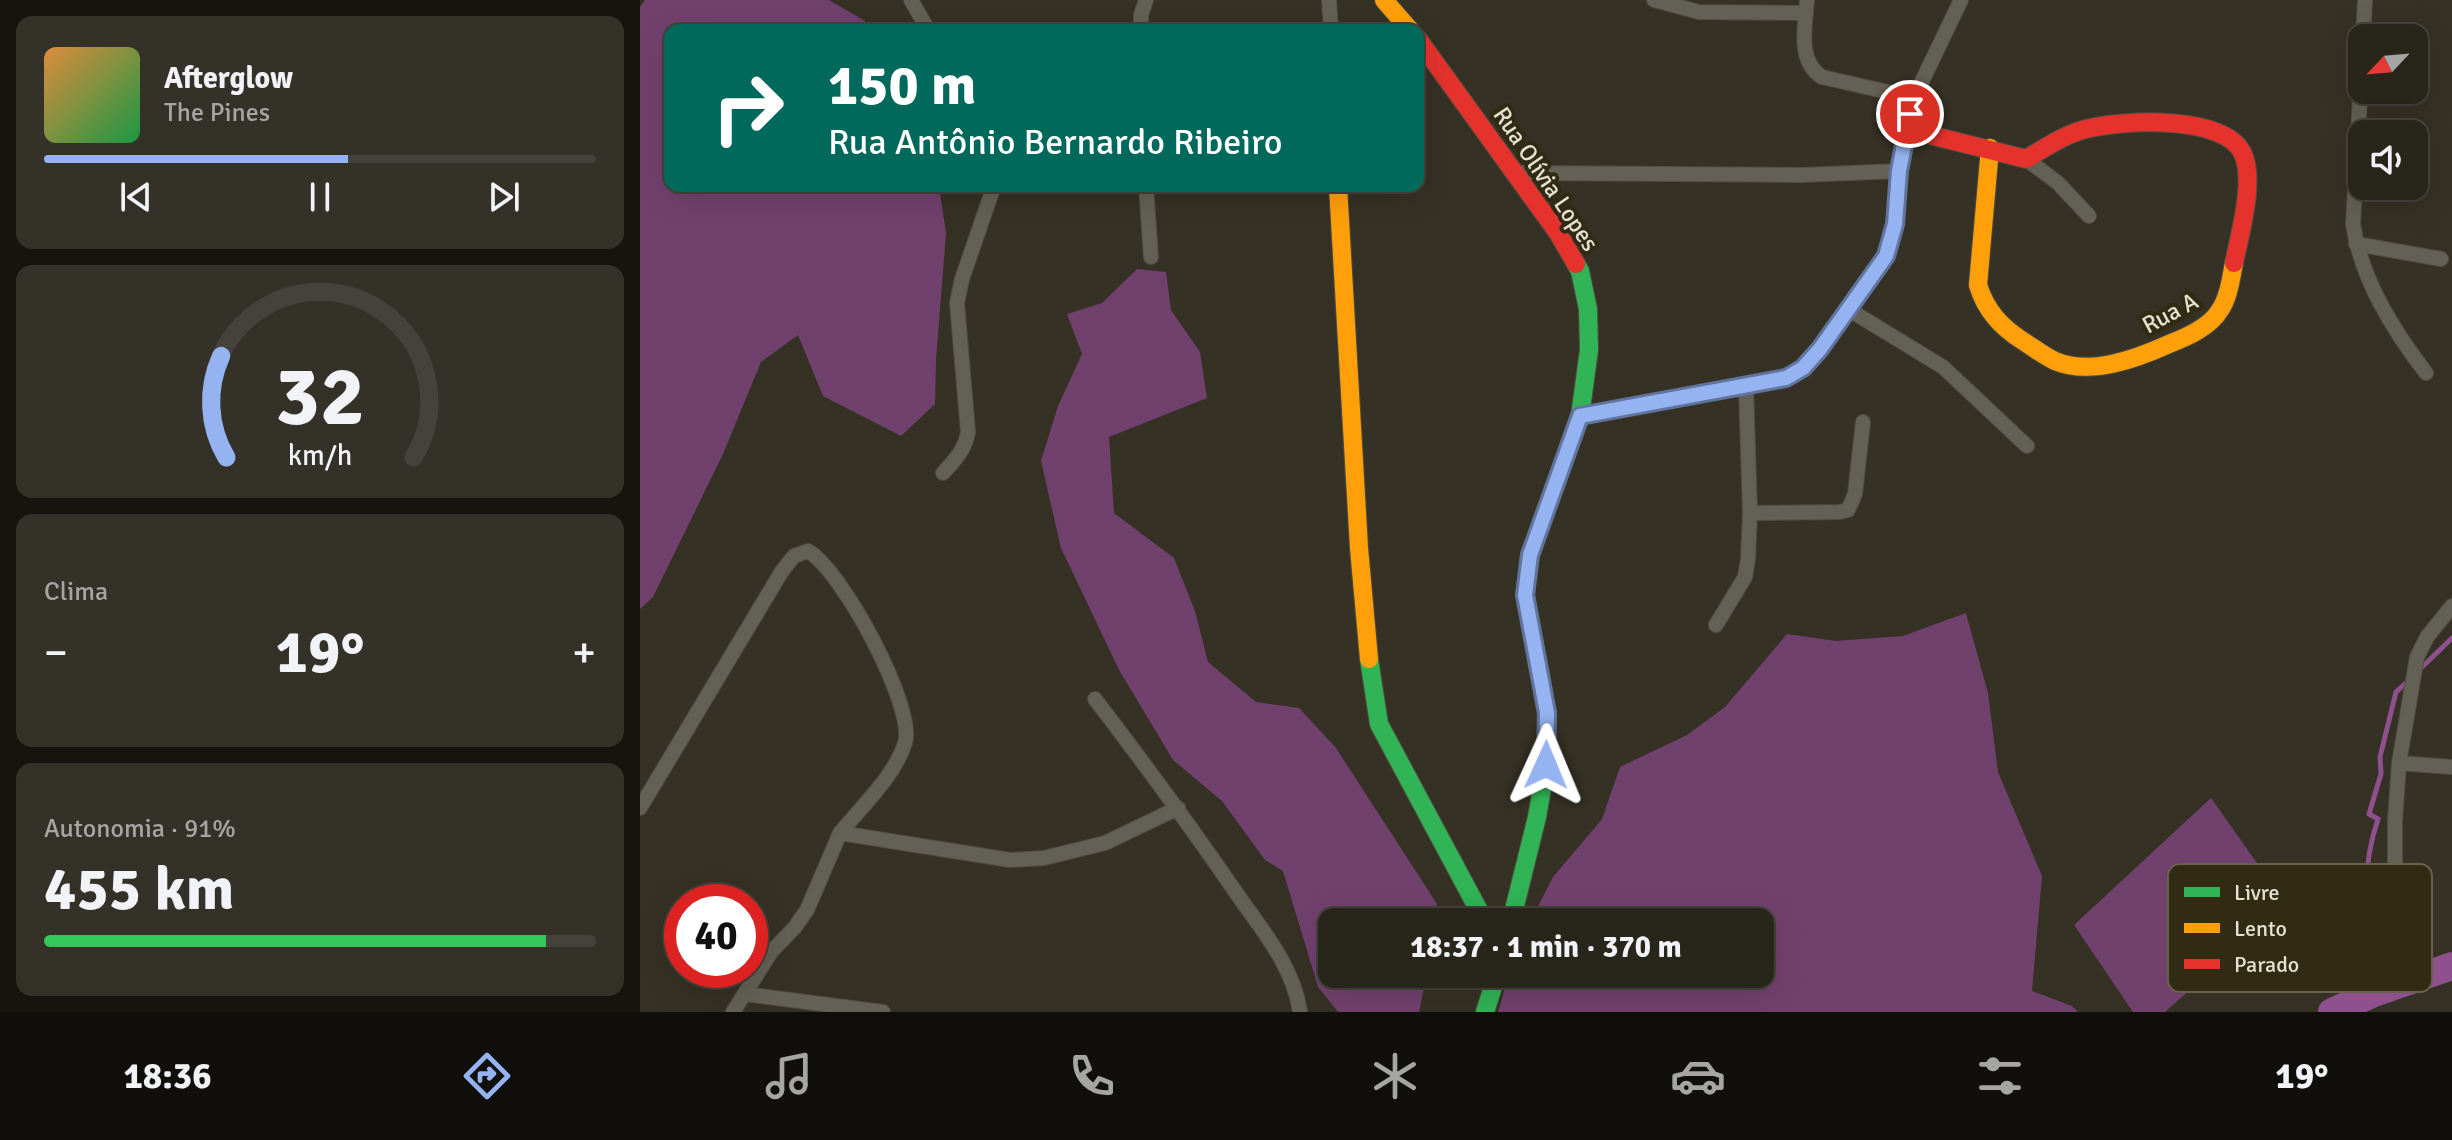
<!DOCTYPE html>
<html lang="pt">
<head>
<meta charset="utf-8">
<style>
  body { margin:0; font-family:Signika,sans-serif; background:#343128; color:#f1f3f6; height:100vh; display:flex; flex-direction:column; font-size:30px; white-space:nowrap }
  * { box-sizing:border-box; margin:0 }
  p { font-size:26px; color:#a5a5a3 }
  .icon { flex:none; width:44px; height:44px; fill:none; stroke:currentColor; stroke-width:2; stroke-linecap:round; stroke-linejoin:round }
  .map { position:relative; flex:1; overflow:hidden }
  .side { display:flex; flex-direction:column; gap:16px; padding:16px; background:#16140f; width:640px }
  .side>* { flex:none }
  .guide { position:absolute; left:24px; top:24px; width:760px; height:168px; border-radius:16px; box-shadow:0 8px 32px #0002,0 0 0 2px #44423a; background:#00695c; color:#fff; overflow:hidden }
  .needle { width:52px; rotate:244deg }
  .tools { position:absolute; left:1708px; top:24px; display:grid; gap:16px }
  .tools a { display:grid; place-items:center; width:80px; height:80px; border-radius:16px; background:#28251b; box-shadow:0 8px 32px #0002,0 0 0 2px #44423a; font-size:40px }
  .speed { position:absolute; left:24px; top:884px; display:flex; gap:16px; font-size:40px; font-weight:700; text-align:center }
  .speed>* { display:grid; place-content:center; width:104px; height:104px; border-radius:50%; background:#28251b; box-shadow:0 8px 32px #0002,0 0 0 2px #44423a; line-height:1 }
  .speed .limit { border:12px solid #d22; background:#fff; color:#111 }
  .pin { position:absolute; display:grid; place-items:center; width:68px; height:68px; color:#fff; margin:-34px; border:4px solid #fff; border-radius:50%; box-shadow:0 2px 8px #0007 }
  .me { position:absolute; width:88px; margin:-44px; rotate:1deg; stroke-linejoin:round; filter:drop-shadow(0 0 6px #0008) }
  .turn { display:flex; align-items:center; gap:28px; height:168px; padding:0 32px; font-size:36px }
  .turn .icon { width:104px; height:104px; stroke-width:2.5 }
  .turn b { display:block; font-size:56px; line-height:68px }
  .big { font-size:60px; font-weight:700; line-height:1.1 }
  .side .tile { flex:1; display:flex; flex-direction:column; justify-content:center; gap:12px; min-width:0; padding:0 28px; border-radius:16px; background:#343128 }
  .side .dial { align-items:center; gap:0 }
  .dial svg { height:208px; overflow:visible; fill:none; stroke:#44423a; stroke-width:7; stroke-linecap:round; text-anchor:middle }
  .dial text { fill:#f1f3f6; stroke:none }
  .song { display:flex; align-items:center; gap:24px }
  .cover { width:96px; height:96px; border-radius:12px; background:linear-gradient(135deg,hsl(30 70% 55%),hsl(140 70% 35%)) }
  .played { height:8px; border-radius:4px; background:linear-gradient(90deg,#95b2f1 55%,#44423a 55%) }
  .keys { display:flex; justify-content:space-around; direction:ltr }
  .heat { display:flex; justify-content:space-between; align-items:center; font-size:44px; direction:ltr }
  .charge { height:12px; border-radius:6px; background:linear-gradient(90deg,#34c759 91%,#44423a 0) }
  .trip { position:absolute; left:678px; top:908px; width:456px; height:80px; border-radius:16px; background:#28251b; box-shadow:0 8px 32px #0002,0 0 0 2px #44423a; font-weight:700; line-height:80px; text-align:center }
  .menu { display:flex; height:128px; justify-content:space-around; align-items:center; background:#100f0b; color:#a5a5a3 }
  .menu .icon { width:56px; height:56px }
  .menu .on { color:#95b2f1 }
  .menu b { font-size:36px; color:#f1f3f6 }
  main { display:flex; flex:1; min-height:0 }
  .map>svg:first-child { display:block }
</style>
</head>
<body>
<main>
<section class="side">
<div class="tile">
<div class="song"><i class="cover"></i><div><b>Afterglow</b><p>The Pines</p></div></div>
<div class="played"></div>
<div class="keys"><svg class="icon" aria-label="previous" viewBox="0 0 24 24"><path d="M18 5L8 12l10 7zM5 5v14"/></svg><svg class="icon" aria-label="pause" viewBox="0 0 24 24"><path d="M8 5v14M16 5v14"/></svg><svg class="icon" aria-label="next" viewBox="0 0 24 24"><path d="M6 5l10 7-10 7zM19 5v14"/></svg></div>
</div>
<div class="tile dial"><svg viewBox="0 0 100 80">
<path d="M14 69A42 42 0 1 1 86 69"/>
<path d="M14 69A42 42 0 0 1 12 30" stroke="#95b2f1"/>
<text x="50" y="56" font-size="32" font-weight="700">32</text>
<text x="50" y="72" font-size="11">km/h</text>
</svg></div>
<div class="tile"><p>Clima</p>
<div class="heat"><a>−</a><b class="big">19°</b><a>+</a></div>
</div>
<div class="tile"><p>Autonomia · 91%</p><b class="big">455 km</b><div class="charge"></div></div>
</section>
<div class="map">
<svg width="1812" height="1012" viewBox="0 0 1812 1012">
  <rect width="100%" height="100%" fill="#353124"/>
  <g fill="#71416e">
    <polygon points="5,0 189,0 225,21 226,30 30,30 30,186 299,186 306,233 296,360 295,404 261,436 183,396 158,335 121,362 83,454 13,597 0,609 0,7"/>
    <polygon points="497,269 526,272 531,310 560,352 567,398 469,437 474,513 534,558 555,611 568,662 616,702 659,708 696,748 797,904 794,922 692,922 692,974 787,974 779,1012 698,1012 678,987 643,871 625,860 582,801 533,760 479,670 421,548 401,461 418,406 442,354 427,314 462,303"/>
    <polygon points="1326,613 1348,693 1358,772 1402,876 1392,991 1432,1006 1438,1012 858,1012 869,974 1120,974 1120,922 890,922 913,877 962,819 980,767 1047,735 1085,707 1147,634 1196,641 1263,636"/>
    <polygon points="1571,798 1646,904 1525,1012 1493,1012 1434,925"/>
  </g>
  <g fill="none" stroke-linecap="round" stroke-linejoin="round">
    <g stroke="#8f508e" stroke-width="5">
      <polyline points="1778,671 1812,638"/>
      <path d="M1734,993C1738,961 1729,931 1727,899C1725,871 1729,846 1738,819L1729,814L1741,774L1740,757L1756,692L1768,681"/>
    </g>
    <polyline stroke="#8f508e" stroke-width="28" points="1692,1012 1734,993 1812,966"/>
    <g stroke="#504d41" stroke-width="16">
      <g id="street">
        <polyline points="271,0 288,30"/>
        <polyline points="689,0 691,30"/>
        <polyline points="1014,0 1059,12 1166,13"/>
        <path d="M1167,0C1165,27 1157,61 1182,77L1274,98"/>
        <polyline points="501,30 501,15 506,0"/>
        <polyline points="1723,38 1725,0"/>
        <path d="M1722,60L1713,224C1721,279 1753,330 1786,373"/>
        <polyline points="1386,159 1418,183 1449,216"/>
        <polyline points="875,173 1162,175 1259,171 1274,98 1321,0"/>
        <polyline points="506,186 511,257"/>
        <polyline points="1716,244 1801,259"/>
        <polyline points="1208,309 1303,367 1387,446"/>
        <polyline points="940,416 1146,378 1163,368 1180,349 1246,256 1255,224 1259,171"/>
        <path d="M303,473C315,460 325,450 328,432L317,303L322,279L354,186"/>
        <polyline points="1110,513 1200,512 1208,510 1215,494 1223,422"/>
        <polyline points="1076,625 1105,577 1108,559 1110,513 1106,386"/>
        <path d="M455,699C504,763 551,827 597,894C622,930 654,967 660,1012"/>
        <polyline points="1759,763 1812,767"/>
        <path d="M0,808L142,571L154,556L168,551C201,569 276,707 265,743C254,777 222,806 200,833"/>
        <polyline points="1755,907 1755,821 1759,763 1777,657 1787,637 1812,606"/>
        <polyline points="105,994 243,1012"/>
        <polyline points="93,1012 131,952 155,927 167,910 200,833 370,860 404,858 465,843 538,808"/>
      </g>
    </g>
    <g stroke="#504d41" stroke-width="20">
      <g id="fast">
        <polyline points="729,659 739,724 845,922"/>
        <polyline points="871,922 897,817 906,765 907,713 885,595 890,555 940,416 949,350 948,309 940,271 936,264"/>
        <polyline points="845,1012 857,974"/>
      </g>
    </g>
    <g stroke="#504d41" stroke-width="20">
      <g id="slow">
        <polyline points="744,0 770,30"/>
        <path d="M1350,148L1338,285C1346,311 1361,327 1383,341C1394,348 1404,356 1415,361C1450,376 1496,359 1529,344C1547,337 1570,327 1580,310C1589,297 1591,278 1594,263"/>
        <polyline points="698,186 719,548 729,659"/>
      </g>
    </g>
    <g stroke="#504d41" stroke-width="20">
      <g id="jam">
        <polyline points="778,39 918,233 936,264"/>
        <path d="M1266,129L1386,159C1405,148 1425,134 1446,129C1482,120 1585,114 1603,154C1615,181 1600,234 1594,263"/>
      </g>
    </g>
    <use href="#street" stroke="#636056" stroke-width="14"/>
    <use href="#fast" stroke="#30b455" stroke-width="18"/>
    <use href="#slow" stroke="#ff9f0a" stroke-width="18"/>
    <use href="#jam" stroke="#e5322d" stroke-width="18"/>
  </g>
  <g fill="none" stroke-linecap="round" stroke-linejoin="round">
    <g stroke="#61749d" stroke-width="20">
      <polyline id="route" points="906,765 907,713 885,595 890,555 940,416 1146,378 1163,368 1180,349 1246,256 1255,224 1259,171 1270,114"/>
    </g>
    <use href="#route" stroke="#95b2f1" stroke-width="14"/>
  </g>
  <g text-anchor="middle" stroke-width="8" stroke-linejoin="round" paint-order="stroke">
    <g font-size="24" fill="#e5e0d2" stroke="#322b14">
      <text transform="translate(906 179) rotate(56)" y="8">Rua Olívia Lopes</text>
      <text transform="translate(1530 313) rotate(-28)" y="8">Rua A</text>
    </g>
  </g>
  <rect x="1528" y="864" width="264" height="128" rx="12" fill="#322b14" stroke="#68614d" stroke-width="2"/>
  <rect x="1544" y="887" width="36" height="10" fill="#30b455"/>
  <rect x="1544" y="923" width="36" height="10" fill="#ff9f0a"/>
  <rect x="1544" y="959" width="36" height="10" fill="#e5322d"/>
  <g font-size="22" fill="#e5e0d2">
    <text x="1594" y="900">Livre</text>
    <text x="1594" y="936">Lento</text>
    <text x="1594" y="972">Parado</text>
  </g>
</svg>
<div class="tools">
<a><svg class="needle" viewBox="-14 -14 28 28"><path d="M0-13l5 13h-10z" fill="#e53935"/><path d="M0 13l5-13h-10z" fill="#a5a5a3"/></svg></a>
<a><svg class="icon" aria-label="sound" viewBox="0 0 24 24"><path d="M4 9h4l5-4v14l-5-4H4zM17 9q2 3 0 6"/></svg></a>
</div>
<div class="speed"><div class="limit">40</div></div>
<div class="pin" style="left:1270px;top:114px;background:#d93025"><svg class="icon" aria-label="arrive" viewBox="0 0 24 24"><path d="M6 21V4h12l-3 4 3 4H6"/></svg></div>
<svg class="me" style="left:906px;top:765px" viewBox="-20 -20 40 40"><path d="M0-17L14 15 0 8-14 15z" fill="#95b2f1" stroke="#fff" stroke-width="4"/></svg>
<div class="trip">18:37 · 1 min · 370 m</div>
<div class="guide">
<div class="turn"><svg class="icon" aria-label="right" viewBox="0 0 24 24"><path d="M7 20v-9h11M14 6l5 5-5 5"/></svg><div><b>150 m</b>Rua Antônio Bernardo Ribeiro</div></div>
</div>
</div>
</main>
<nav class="menu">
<b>18:36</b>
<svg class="icon on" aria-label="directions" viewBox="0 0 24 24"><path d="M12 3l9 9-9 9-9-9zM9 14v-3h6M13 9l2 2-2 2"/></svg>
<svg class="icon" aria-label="music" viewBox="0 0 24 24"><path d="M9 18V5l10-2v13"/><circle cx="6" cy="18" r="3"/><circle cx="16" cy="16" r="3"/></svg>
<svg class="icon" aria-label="phone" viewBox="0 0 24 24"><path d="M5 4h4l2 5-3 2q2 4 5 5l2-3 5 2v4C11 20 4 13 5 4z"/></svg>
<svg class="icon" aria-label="climate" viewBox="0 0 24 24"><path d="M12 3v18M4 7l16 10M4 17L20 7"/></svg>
<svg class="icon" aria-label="car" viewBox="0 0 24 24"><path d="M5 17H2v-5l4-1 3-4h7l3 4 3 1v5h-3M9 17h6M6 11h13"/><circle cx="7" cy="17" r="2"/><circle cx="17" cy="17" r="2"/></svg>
<svg class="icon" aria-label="filters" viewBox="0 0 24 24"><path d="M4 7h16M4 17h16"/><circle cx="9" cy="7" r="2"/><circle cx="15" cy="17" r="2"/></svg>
<b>19°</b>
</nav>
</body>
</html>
